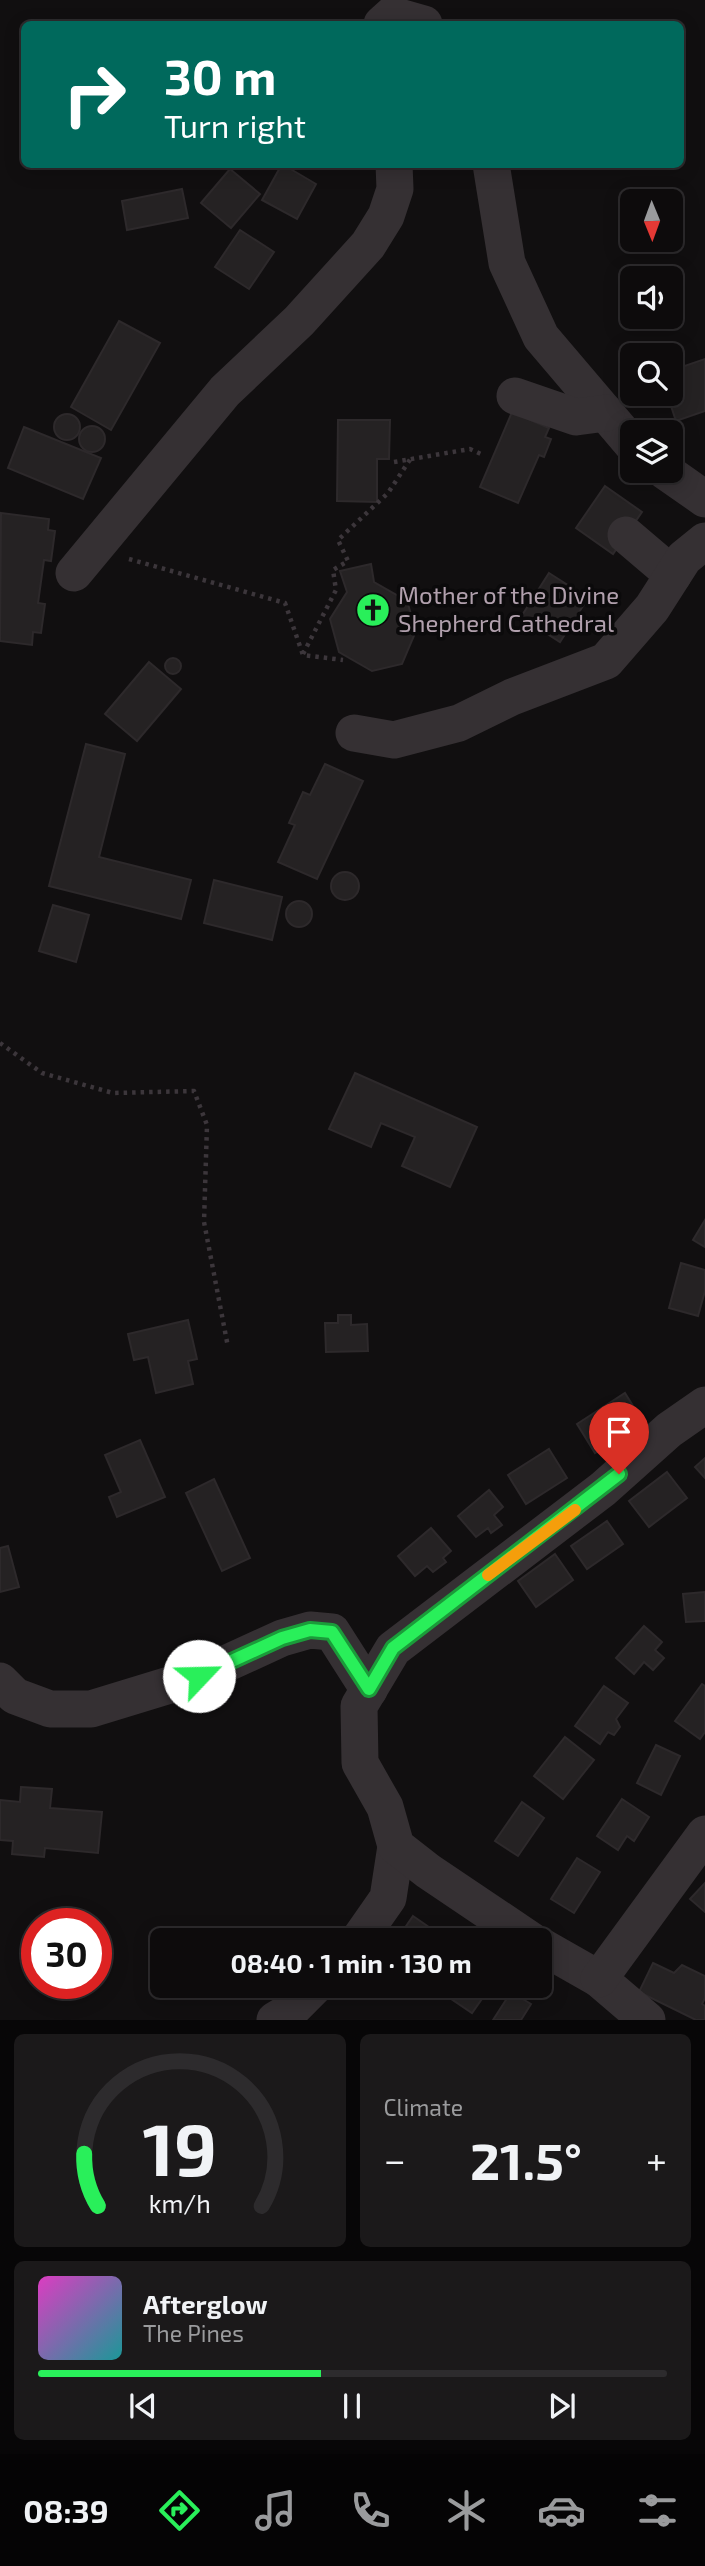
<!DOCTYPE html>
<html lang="en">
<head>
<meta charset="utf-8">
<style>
  body { margin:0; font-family:"Exo 2",sans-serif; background:#1b191a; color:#f1f3f6; height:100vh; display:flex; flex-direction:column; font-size:26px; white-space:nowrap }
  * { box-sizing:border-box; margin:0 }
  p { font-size:23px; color:#9a9b9d }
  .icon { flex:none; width:38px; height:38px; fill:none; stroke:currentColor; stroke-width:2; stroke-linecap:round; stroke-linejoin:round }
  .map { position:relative; height:2020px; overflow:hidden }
  .drawer { display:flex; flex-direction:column; gap:14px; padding:14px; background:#070607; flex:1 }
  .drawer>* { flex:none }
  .top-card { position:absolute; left:21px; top:21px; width:663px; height:147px; border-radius:10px; box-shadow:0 4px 18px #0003,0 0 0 2px #2d2b2d; background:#00695c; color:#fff; overflow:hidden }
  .needle { width:46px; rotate:179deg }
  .buttons { position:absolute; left:620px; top:189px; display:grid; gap:14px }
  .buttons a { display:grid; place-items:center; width:63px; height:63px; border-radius:10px; background:#0d0b0c; box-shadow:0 4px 18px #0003,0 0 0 2px #2d2b2d; font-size:35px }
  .speed { position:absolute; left:21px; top:1908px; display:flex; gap:14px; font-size:35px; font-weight:700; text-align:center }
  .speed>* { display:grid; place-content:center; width:91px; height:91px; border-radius:50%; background:#0d0b0c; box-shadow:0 4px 18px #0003,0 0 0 2px #2d2b2d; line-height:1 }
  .speed .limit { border:10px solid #d22; background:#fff; color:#111 }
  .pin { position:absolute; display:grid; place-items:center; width:60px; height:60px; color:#fff; margin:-72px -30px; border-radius:50% 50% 50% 0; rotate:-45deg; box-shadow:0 0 7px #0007 }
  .pin .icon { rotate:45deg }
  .me { position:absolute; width:77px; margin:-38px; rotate:66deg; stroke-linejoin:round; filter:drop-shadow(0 0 5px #0008) }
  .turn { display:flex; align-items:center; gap:24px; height:147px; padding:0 28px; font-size:32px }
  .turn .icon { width:91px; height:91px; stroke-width:2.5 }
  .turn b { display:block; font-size:49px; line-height:60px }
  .big { font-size:52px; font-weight:700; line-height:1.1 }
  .drawer .tile { flex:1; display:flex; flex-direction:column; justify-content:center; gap:10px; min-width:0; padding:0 24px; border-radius:10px; background:#1b191a }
  .drawer .dial { align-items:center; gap:0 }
  .dial svg { height:182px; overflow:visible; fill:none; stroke:#2d2b2d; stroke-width:7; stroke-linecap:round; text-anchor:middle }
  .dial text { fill:#f1f3f6; stroke:none }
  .song { display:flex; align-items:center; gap:21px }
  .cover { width:84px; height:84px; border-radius:10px; background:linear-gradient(135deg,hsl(310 70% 55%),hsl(180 70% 35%)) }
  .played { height:7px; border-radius:4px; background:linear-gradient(90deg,#29ef5a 45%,#2d2b2d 45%) }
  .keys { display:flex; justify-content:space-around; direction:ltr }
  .heat { display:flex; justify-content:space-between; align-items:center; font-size:38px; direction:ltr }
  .drawer .tiles { flex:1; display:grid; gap:14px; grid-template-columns:1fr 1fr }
  .tile:last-child { grid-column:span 2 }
  .trip { position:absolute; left:150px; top:1928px; width:402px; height:70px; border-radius:10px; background:#0d0b0c; box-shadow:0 4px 18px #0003,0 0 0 2px #2d2b2d; font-weight:700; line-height:70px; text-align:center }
  .tabs { display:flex; height:112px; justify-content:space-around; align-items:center; background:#050405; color:#9a9b9d }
  .tabs .icon { width:49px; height:49px }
  .tabs .active { color:#29ef5a }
  .tabs b { font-size:32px; color:#f1f3f6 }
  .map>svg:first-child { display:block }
</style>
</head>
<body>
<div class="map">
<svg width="705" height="2020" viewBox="0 0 705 2020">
  <rect width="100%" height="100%" fill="#110f10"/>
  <g fill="#252223" stroke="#2d292b" stroke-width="2">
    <polygon points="282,164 316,184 297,219 262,200"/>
    <polygon points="230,169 260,194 231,228 201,203"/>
    <polygon points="182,189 188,218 127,230 122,201"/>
    <polygon points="240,230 274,252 249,289 215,267"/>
    <polygon points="119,321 160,343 111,430 71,407"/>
    <polygon points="705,359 705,411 676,421 667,394 670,394 670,371"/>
    <polygon points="512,412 549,428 545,437 551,439 544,457 539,455 518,503 480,487"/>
    <circle cx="67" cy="427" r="13"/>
    <polygon points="338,420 390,420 389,459 377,459 377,502 337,501"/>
    <circle cx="92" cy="439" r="13"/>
    <polygon points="24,427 101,458 83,499 8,468"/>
    <polygon points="605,486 642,512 613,554 576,528"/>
    <polygon points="1,513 49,519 48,530 55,531 51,561 44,560 38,603 45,604 41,633 33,632 32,645 0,641"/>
    <polygon points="371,564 374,582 407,601 416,631 402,664 372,671 339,652 330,619 347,592 340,571"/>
    <polygon points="549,573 588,598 560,642 521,617"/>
    <circle cx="173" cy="666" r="8"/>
    <polygon points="149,662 181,689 137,741 105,714"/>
    <polygon points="86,744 125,754 99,857 191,880 181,919 49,886"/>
    <polygon points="325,764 363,781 317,879 278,862 295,825 289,823 303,792 310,795"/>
    <circle cx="345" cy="886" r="14"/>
    <polygon points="214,880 282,897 272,940 204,923"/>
    <circle cx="299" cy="914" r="13"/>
    <polygon points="53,905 89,915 76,962 39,951"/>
    <polygon points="355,1073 477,1127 450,1187 402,1166 415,1137 381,1123 371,1147 329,1129"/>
    <polygon points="705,1220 705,1247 693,1240"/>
    <polygon points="681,1263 705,1270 705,1291 698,1316 669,1308"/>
    <polygon points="338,1315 351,1315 351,1325 367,1324 368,1351 326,1352 325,1323 338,1323"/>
    <polygon points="188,1320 197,1359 188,1361 193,1384 156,1393 148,1357 134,1360 128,1334"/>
    <polygon points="625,1393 643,1422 595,1453 577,1424"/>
    <polygon points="140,1440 165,1497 117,1517 109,1497 121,1492 105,1455"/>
    <polygon points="549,1449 567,1478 526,1504 508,1475"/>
    <polygon points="705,1458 705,1478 695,1467"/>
    <polygon points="667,1472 687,1498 649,1527 629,1501"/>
    <polygon points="214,1479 250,1558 222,1571 186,1493"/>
    <polygon points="489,1490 503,1507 494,1515 502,1525 491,1533 488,1528 476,1537 458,1516"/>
    <polygon points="607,1521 623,1544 587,1569 571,1546"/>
    <polygon points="431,1528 451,1551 443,1558 446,1562 433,1572 427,1566 415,1576 398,1556"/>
    <polygon points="8,1546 19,1587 0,1592 0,1548"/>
    <polygon points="555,1554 573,1580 536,1607 518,1581"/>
    <polygon points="705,1592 705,1621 686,1622 683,1594"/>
    <polygon points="644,1626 662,1642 655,1650 664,1658 653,1670 644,1662 634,1674 616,1658"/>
    <polygon points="702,1684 705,1686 705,1732 700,1739 675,1721"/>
    <polygon points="604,1686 628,1703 616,1719 620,1727 614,1735 608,1732 600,1744 575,1726"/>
    <polygon points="565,1737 594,1760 563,1799 534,1776"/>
    <polygon points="656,1745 680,1756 661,1795 637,1783"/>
    <polygon points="21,1787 52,1789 50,1808 102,1812 98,1853 45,1848 44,1857 12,1854 13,1841 0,1840 0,1800 20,1802"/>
    <polygon points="622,1799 649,1817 634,1841 627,1836 618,1850 597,1836"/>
    <polygon points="522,1802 544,1818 518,1856 495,1841"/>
    <polygon points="577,1858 600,1872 574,1913 551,1899"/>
    <polygon points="705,1883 705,1912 690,1899"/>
    <polygon points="413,1916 449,1941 396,1941"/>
    <polygon points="653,1963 674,1973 682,1965 705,1976 705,1998 702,2004 705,2006 705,2020 696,2020 639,1992"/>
    <polygon points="432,1986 491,1986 472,2013"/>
    <polygon points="511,1992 531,2004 521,2020 493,2020"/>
  </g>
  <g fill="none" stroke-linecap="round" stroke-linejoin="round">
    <g stroke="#3c363b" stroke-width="4.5" stroke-dasharray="3.5 5" stroke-linecap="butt">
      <polyline points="394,462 470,449 483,455"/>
      <polyline points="129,559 285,603 303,655 343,660"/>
      <polyline points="303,654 336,590 333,570 348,561 338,540 388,493 411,458"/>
      <polyline points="0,1043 42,1073 113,1093 194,1091 207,1125 204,1222 228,1347"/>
    </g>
    <g stroke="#353033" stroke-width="37">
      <polyline points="382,24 392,15 424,24"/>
      <polyline points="491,164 507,263 541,337 632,444"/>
      <polyline points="515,396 576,417 606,413"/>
      <polyline points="665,471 705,499"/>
      <polyline points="626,535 673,575"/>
      <polyline points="74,573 225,391 299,321 368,245 386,216 395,189 394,164"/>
      <polyline points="354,733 394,740 459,723 512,697 606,661 652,608 684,558 705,541"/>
      <polyline points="0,1681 15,1696 50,1709 91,1709 199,1676 282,1638 310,1630 332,1632 369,1690"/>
      <polyline points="358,1941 388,1898 396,1846"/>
      <polyline points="532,1941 428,1871 396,1846 385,1807 360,1763 359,1706 393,1649 603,1489 669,1430 705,1405"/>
      <polyline points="541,1946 599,1979 647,2020"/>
      <polyline points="599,1979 705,1834"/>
      <polyline points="275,2020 290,2011 315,1986"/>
    </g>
  </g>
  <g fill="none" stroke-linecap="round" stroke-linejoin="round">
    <g stroke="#1b9b3a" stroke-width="18">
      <polyline id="route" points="199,1676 282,1638 310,1630 332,1632 369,1689 393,1648 619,1474"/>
    </g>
    <use href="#route" stroke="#29ef5a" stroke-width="12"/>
    <polyline stroke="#f59e0b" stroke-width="12" points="488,1575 575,1510"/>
  </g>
  <defs>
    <g id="church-disc" transform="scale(1.75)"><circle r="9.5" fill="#29ef5a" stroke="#0b0a0b"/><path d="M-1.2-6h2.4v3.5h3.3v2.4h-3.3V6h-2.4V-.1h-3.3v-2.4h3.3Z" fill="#111"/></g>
  </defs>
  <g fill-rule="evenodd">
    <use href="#church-disc" x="373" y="610"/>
  </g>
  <g text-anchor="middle" stroke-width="7" stroke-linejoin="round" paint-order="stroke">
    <g font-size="24" fill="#b1a0ad" stroke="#0b0a0b" text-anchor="start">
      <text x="398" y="604">Mother of the Divine<tspan x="398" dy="28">Shepherd Cathedral</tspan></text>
    </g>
  </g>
</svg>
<div class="buttons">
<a><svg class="needle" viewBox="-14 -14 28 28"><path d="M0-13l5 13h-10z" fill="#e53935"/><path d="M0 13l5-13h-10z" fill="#9a9b9d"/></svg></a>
<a><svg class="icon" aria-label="sound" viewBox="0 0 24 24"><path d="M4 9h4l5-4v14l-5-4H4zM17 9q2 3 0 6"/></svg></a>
<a><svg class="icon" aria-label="search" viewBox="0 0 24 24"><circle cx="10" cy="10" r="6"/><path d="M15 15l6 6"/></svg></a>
<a><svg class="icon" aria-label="layers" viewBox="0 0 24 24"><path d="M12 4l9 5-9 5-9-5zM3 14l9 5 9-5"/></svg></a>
</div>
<div class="speed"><div class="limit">30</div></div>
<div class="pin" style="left:619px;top:1474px;background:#d93025"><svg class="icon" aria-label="arrive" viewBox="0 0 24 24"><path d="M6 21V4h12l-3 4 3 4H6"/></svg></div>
<svg class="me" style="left:199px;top:1676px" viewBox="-20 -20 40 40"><circle r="19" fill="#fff"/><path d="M0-13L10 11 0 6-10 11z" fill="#29ef5a"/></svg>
<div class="trip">08:40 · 1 min · 130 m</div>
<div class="top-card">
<div class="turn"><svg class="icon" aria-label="right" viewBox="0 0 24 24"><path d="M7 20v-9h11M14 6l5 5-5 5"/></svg><div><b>30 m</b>Turn right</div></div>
</div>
</div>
<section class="drawer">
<div class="tiles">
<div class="tile dial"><svg viewBox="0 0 100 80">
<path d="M14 69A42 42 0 1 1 86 69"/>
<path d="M14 69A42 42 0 0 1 8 46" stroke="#29ef5a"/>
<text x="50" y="56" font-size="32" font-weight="700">19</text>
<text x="50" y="72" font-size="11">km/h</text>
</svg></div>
<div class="tile"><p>Climate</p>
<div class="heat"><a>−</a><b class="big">21.5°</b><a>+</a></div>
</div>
<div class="tile">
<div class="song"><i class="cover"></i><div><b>Afterglow</b><p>The Pines</p></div></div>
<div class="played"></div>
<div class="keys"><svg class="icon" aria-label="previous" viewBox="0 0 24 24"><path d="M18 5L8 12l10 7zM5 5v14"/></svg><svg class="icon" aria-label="pause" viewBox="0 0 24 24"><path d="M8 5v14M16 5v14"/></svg><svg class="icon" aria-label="next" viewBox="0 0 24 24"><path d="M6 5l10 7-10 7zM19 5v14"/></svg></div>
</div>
</div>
</section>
<nav class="tabs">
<b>08:39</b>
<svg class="icon active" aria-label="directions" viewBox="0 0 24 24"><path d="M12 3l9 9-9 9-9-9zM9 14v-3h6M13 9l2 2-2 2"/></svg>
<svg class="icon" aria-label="music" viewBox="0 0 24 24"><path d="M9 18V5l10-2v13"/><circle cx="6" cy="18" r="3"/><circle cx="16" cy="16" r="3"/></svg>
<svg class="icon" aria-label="phone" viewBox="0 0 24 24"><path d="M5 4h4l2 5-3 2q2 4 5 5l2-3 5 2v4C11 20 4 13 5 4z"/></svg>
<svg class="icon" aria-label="climate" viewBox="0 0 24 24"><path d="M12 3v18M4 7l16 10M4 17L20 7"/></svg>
<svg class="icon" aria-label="car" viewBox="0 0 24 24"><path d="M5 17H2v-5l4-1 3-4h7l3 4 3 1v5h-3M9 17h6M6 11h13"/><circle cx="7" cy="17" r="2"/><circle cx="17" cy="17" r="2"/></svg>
<svg class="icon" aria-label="filters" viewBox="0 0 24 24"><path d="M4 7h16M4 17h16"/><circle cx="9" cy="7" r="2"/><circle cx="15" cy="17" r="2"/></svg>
</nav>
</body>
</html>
